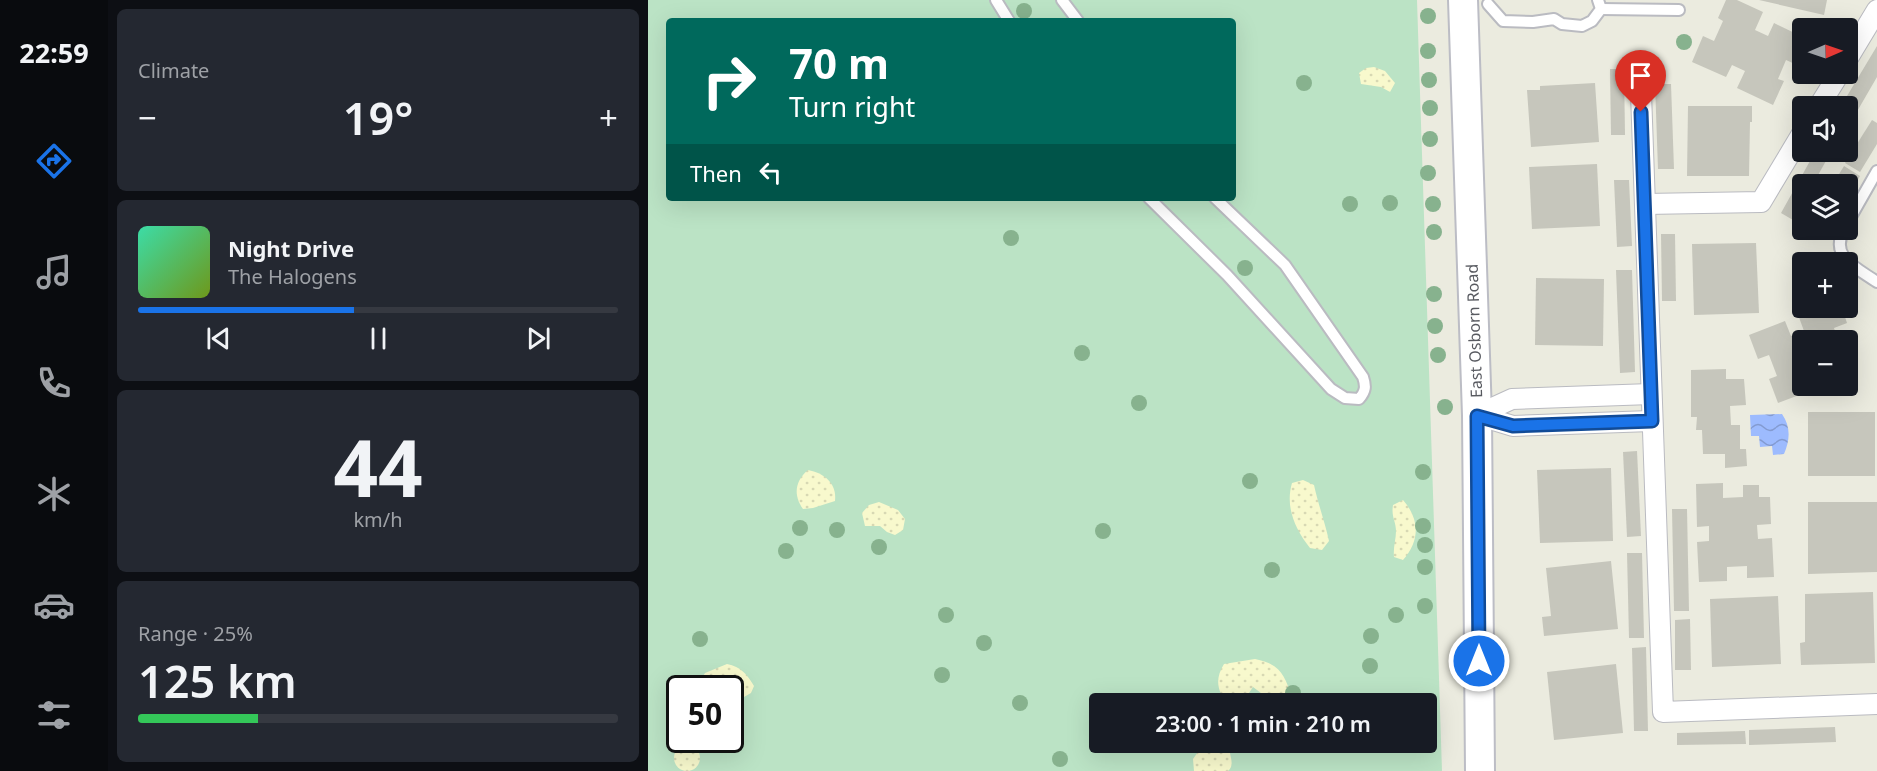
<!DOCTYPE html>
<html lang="en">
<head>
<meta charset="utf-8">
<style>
  body { margin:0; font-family:"Noto Sans",sans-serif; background:#242831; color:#f1f3f6; height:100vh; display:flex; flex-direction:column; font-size:22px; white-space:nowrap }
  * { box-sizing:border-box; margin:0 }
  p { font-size:20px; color:#9ea1a6 }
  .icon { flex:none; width:33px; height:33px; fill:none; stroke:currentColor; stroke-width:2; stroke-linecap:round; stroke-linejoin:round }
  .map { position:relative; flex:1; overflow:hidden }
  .details { display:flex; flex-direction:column; gap:9px; padding:9px; background:#0d0f14; width:540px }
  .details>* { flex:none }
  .hud { position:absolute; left:18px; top:18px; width:570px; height:183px; border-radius:6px; box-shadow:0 6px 24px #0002; background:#00695c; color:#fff; overflow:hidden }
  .needle { width:39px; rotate:88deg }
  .fabs { position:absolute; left:1144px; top:18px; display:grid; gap:12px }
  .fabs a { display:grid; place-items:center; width:66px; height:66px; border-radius:6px; background:#171b24; box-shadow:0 6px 24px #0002; font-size:30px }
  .speed { position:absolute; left:18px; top:675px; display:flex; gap:12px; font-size:30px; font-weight:700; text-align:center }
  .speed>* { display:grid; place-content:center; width:78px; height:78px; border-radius:50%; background:#171b24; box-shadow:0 6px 24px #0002; line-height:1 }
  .speed .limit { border:3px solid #111; border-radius:9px; background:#fff; color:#111 }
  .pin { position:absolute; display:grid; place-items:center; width:51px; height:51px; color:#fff; margin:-62px -26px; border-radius:50% 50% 50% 0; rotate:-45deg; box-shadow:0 0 6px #0007 }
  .pin .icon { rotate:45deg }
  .me { position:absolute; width:66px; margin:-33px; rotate:0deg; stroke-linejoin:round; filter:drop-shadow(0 0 4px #0008) }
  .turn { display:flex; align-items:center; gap:21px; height:126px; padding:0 24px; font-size:27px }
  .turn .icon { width:78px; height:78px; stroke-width:2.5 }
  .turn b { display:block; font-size:42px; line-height:51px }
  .then { display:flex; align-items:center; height:57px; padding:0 24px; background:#0003; gap:12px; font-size:22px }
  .big { font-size:45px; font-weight:600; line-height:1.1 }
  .details .tile { flex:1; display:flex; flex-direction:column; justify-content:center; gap:9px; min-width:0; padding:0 21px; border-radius:9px; background:#242831 }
  .details .dial { align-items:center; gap:0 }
  .dial b { font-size:78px; line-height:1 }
  .song { display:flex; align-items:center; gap:18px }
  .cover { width:72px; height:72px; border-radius:9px; background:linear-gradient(135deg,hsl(160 70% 55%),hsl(80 70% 35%)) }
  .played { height:6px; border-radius:3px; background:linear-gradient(90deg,#1a73e8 45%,#363941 45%) }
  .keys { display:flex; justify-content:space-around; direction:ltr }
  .heat { display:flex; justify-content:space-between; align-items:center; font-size:33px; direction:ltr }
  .charge { height:9px; border-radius:4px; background:linear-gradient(90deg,#34c759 25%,#363941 0) }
  .trip { position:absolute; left:441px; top:693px; width:348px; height:60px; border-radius:6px; background:#171b24; box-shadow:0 6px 24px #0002; font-weight:600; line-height:60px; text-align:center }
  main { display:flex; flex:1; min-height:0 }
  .tabs { display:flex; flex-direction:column; width:108px; justify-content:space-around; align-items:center; background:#090b0e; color:#9ea1a6 }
  .tabs .icon { width:42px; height:42px }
  .tabs .current { color:#1a73e8 }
  .tabs b { font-size:27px; color:#f1f3f6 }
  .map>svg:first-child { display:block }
</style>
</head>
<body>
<main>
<nav class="tabs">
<b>22:59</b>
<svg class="icon current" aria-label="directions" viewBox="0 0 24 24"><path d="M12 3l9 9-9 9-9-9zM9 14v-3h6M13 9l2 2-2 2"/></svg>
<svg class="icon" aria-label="music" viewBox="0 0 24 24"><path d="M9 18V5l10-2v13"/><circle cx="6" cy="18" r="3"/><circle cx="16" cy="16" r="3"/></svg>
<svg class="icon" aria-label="phone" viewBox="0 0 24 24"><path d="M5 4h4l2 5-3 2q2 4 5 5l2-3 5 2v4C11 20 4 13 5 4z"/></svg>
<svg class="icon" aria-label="climate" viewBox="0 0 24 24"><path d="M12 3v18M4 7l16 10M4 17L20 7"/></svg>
<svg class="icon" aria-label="car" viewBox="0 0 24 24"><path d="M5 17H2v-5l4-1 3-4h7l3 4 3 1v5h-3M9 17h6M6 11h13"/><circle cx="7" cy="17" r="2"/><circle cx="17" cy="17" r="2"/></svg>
<svg class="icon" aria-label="filters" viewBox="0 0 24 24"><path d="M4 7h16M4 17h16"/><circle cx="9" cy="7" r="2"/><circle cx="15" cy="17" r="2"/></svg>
</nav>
<section class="details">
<div class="tile"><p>Climate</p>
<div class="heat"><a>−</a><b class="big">19°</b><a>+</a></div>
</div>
<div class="tile">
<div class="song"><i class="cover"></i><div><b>Night Drive</b><p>The Halogens</p></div></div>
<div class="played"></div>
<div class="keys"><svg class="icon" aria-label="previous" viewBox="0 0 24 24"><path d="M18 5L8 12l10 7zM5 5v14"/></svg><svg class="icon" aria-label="pause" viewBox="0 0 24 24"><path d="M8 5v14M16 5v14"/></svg><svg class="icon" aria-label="next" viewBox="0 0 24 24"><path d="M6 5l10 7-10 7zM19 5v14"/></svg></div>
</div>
<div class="tile dial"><b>44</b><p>km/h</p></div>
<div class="tile"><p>Range · 25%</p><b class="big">125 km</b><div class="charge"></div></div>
</section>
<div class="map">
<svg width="1229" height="771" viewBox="0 0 1229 771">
  <defs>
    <pattern id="sand-dots" width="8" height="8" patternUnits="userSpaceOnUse" patternTransform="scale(1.5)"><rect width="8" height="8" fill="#f8f9cd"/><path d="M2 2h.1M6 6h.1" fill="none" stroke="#d7d8b3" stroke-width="1.8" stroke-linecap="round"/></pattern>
    <pattern id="water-waves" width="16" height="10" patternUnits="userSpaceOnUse" patternTransform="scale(1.5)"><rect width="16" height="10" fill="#9dbbfe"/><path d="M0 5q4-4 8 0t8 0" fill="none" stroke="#839bd1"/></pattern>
  </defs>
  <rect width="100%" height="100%" fill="#ebebdf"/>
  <path fill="#bbe3c5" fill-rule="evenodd" d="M0,0H769L794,771H0ZM21,21H585V198H21ZM32,688H82V740H32ZM452,704H778V742H452Z"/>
  <g fill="url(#sand-dots)">
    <polygon points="726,67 737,71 747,83 742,92 733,87 713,84 711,73 718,68"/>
    <path d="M160,470C176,473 189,483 187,501L165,508L155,509C145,495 147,481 160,470Z"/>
    <path d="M655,480L666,485C670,504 677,522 681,541L674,550L662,548C647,529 637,507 644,483Z"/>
    <path d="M755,500C772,519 772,541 755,560L746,557C745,547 748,540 748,531C748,521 743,517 745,505Z"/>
    <polygon points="231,502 250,510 257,519 255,530 247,535 239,532 232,526 217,526 214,513 221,505"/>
    <path d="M607,659C632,664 637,675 644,698L642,703H617V696L605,687L601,693L608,699L606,703H578C569,689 567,679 576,664Z"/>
    <path d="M79,664C93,667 99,674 106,686L103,693L96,697L88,696L82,687L51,688V684L57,673Z"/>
    <circle cx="39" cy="758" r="13"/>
    <path d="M571,747L582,753C583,759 586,766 580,771H546L545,759L552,749Z"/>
  </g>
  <path fill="url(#water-waves)" d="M1134,414C1143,427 1142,440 1136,454L1125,455L1124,446L1112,447L1111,436H1103L1102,415Z"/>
  <g fill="#c6c6bc">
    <polygon points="1078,0 1089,0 1115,12 1107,30 1120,36 1126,23 1155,37 1155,51 1149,65 1138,60 1130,79 1136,81 1125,105 1089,88 1097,71 1084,65 1078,77 1044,62 1055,36 1066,41 1075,21 1070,18"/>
    <polygon points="1111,0 1179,0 1176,15"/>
    <polygon points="1229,46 1229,77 1200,127 1200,106 1193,106"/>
    <polygon points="962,69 976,69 977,135 963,135"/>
    <polygon points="947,83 951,142 883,147 879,90 892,90 892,86"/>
    <polygon points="1007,84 1023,84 1026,169 1010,169"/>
    <polygon points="1040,106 1104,106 1104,122 1102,122 1101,176 1039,176"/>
    <polygon points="1224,120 1229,123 1229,144 1212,172 1197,163"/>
    <polygon points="1167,152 1183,152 1165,184 1155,184 1155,202 1145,220 1133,213"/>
    <polygon points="949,164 952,226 884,229 881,167"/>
    <polygon points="1196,166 1212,176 1200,197 1200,184 1185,184"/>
    <polygon points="966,180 981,180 984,246 969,247"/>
    <polygon points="1013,234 1027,234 1028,301 1014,301"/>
    <polygon points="1108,243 1111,313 1046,315 1044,244"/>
    <polygon points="968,270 984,270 987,372 972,373"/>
    <polygon points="888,278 956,279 955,346 887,345"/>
    <polygon points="1163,308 1194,308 1199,323 1186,328 1190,340 1155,340 1155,386 1165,386 1167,389 1130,403 1121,379 1129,376 1121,355 1110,359 1101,335 1137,321 1143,336 1156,331 1149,312"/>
    <polygon points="1200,346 1209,371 1200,374"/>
    <polygon points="1078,369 1078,379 1096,379 1098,405 1082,406 1083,425 1092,425 1092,449 1098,449 1099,466 1077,468 1077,454 1055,454 1054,430 1048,430 1049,417 1043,417 1043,370"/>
    <rect x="1160" y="412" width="67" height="64"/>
    <polygon points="989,451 993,536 979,537 975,452"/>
    <polygon points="963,468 965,541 892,543 889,470"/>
    <polygon points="1075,483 1075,498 1095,497 1095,485 1111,485 1111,497 1122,497 1123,524 1109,525 1110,539 1124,538 1126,577 1099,578 1099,566 1079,567 1079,581 1051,582 1049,542 1061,541 1061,526 1049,527 1048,484"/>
    <polygon points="1160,502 1229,502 1229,572 1160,574"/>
    <polygon points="1024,509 1039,509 1041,611 1026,611"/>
    <polygon points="979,553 994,553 996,638 981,638"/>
    <polygon points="963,561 970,629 896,636 894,617 903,616 898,568"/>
    <polygon points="1225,592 1227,663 1153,665 1152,643 1157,642 1157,594"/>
    <polygon points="1130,596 1133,664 1064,667 1062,599"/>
    <polygon points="1042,619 1043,670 1027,670 1027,620"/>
    <polygon points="998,647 1000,731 986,731 984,648"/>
    <polygon points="968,664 975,733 906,740 899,672"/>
    <polygon points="1187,727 1188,742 1101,745 1101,730"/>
    <polygon points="1097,731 1098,744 1029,745 1029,733"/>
  </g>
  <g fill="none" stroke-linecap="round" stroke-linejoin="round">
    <g stroke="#babbc1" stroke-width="14">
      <g id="service">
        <polyline points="348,0 361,21"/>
        <polyline points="414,0 430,21"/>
        <polyline points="840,4 855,21 885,22 906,19 914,24 934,26 944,21 953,9 950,0"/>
        <polyline points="953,9 1031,10"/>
        <path d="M501,198L579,275L683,389L697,398L711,399C718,391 718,386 715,377L637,265L567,198"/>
        <polyline points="1200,222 1229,171"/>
        <path d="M1196,230C1181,257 1209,268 1229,282"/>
      </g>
    </g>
    <g stroke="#babbc1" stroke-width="22">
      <g id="minor">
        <polyline points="1200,58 1229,10"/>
        <polyline points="992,65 1015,712 1229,704"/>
        <polyline points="1171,106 1191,74"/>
        <polyline points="997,204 1113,202 1155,132"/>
        <polyline points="829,415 864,399 1003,394"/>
        <polyline points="829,415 865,426 1003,421"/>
      </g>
    </g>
    <g stroke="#bcbdc5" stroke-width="32">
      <polyline id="secondary" points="815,0 829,415 832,771"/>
    </g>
    <use href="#service" stroke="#fff" stroke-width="10"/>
    <use href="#minor" stroke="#fff" stroke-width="20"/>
    <use href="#secondary" stroke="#fff" stroke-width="28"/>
  </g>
  <g fill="#87b28e">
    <circle cx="376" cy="11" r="8"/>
    <circle cx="780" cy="16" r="8"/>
    <circle cx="1036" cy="42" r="8"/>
    <circle cx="780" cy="51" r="8"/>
    <circle cx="781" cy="80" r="8"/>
    <circle cx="656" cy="83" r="8"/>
    <circle cx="782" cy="108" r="8"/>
    <circle cx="782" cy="139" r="8"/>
    <circle cx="780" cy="173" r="8"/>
    <circle cx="742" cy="203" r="8"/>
    <circle cx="702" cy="204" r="8"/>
    <circle cx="785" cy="204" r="8"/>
    <circle cx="786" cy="232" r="8"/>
    <circle cx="363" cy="238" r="8"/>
    <circle cx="597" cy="268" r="8"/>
    <circle cx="786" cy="294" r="8"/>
    <circle cx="787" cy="326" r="8"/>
    <circle cx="434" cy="353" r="8"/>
    <circle cx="790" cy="355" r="8"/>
    <circle cx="491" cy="403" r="8"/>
    <circle cx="797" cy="407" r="8"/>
    <circle cx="775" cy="472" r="8"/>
    <circle cx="602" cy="481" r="8"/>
    <circle cx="775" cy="526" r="8"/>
    <circle cx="152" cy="528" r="8"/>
    <circle cx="189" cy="530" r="8"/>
    <circle cx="455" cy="531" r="8"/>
    <circle cx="777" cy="545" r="8"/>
    <circle cx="231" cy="547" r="8"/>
    <circle cx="138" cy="551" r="8"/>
    <circle cx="777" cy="567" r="8"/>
    <circle cx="624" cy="570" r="8"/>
    <circle cx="777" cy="606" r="8"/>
    <circle cx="298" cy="615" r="8"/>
    <circle cx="748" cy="615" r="8"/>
    <circle cx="723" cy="636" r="8"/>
    <circle cx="52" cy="639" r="8"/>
    <circle cx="336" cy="643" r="8"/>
    <circle cx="722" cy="666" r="8"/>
    <circle cx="294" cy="675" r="8"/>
    <circle cx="645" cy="693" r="8"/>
    <circle cx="372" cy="703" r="8"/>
    <circle cx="412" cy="759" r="8"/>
  </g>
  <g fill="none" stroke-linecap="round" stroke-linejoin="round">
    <g stroke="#114b97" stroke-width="15">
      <polyline id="route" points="831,661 829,416 865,426 1004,421 993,112"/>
    </g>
    <use href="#route" stroke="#1a73e8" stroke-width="10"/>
  </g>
  <g text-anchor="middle" stroke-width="4.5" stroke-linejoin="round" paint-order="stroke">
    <g font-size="16" fill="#585a60" stroke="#fff">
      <text transform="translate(826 331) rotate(-92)" y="6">East Osborn Road</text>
    </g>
  </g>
</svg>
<div class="fabs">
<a><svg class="needle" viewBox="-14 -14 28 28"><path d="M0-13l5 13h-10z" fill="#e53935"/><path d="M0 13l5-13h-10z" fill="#9ea1a6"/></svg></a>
<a><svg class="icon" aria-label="sound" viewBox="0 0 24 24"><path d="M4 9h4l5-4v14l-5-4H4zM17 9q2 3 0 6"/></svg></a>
<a><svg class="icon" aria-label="layers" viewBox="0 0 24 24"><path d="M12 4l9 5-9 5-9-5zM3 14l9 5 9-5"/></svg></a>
<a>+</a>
<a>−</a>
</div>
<div class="speed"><div class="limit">50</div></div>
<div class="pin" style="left:993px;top:112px;background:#d93025"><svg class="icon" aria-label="arrive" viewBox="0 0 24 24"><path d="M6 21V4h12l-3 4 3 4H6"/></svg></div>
<svg class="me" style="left:831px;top:661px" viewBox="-20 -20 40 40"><circle r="17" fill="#1a73e8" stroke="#fff" stroke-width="3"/><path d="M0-11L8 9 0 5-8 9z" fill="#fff"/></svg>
<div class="trip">23:00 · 1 min · 210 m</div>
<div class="hud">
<div class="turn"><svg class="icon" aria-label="right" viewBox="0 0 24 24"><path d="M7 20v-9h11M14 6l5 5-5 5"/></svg><div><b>70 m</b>Turn right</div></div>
<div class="then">Then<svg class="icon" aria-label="left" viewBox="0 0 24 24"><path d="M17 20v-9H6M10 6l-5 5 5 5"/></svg></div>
</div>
</div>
</main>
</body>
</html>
